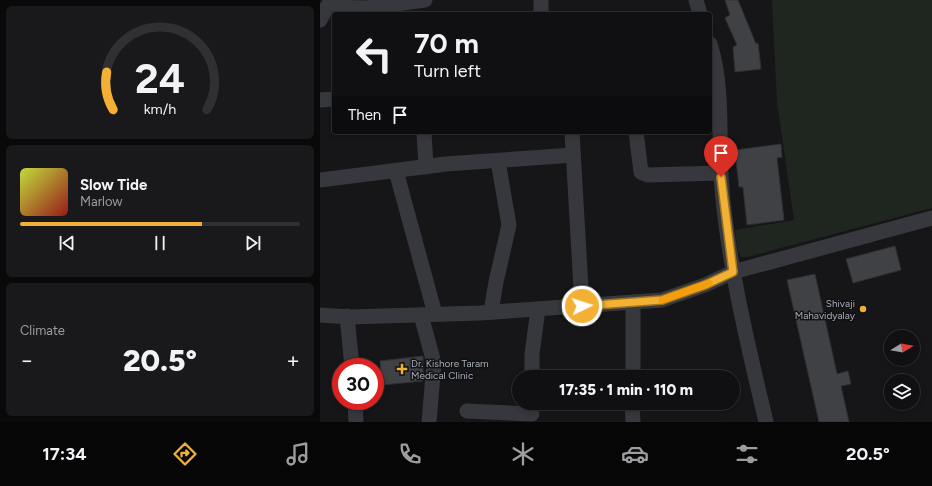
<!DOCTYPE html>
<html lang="en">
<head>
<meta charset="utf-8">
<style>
  body { margin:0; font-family:Figtree,sans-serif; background:#19191b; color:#f1f3f6; height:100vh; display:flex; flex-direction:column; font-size:15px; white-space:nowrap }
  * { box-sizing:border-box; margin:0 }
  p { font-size:13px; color:#9c9d9f }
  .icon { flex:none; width:22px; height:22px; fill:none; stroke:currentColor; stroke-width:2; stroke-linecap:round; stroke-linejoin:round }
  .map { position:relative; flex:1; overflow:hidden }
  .panel { display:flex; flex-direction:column; gap:6px; padding:6px; background:#09090a; width:320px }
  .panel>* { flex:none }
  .top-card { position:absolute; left:12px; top:12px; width:380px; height:122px; border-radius:4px; box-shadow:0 2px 6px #0003,0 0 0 1px #303032; background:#101012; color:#f1f3f6; overflow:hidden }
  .needle { width:26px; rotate:79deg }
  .buttons { position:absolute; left:564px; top:330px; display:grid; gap:8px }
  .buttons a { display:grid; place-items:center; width:36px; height:36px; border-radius:50%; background:#101012; box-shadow:0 2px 6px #0003,0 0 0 1px #303032; font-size:20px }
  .speed { position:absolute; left:12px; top:358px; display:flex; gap:8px; font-size:20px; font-weight:700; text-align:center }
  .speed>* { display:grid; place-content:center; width:52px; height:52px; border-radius:50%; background:#101012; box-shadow:0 2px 6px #0003,0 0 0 1px #303032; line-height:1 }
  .speed .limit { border:6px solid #d22; background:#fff; color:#111 }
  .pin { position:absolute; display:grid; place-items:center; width:34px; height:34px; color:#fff; margin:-41px -17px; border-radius:50% 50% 50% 0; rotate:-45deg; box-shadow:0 0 4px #0007 }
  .pin .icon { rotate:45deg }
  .me { position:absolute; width:44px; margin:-22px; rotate:86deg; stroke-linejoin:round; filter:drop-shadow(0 0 3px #0008) }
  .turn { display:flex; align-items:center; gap:14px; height:84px; padding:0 16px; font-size:18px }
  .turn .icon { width:52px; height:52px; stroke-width:2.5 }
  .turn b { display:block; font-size:28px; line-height:34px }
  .then { display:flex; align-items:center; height:38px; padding:0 16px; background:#0003; gap:8px; font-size:15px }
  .big { font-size:30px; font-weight:800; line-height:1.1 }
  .panel .tile { flex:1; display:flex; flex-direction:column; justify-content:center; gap:6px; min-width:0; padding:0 14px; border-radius:6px; background:#19191b }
  .panel .dial { align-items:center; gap:0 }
  .dial svg { height:104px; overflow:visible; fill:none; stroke:#303032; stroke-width:7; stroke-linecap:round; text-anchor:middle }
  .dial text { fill:#f1f3f6; stroke:none }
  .song { display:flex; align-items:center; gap:12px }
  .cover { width:48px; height:48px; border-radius:6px; background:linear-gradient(135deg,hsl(70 70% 55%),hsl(0 70% 35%)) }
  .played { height:4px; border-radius:2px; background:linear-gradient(90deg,#f2b134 65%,#303032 65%) }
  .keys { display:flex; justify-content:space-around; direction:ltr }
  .heat { display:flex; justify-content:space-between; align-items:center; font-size:22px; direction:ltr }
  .trip { position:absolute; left:192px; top:370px; width:228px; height:40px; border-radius:20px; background:#101012; box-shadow:0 2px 6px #0003,0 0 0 1px #303032; font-weight:800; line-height:40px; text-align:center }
  .dock { display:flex; height:64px; justify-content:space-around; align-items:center; background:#060607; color:#9c9d9f }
  .dock .icon { width:28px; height:28px }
  .dock .current { color:#f2b134 }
  .dock b { font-size:18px; color:#f1f3f6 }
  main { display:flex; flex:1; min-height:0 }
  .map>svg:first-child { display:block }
</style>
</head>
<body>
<main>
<section class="panel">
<div class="tile dial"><svg viewBox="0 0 100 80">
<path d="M14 69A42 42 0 1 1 86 69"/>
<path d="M14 69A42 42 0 0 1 9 40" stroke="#f2b134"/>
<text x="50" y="56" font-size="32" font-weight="700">24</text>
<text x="50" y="72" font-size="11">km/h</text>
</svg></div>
<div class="tile">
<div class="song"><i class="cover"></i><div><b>Slow Tide</b><p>Marlow</p></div></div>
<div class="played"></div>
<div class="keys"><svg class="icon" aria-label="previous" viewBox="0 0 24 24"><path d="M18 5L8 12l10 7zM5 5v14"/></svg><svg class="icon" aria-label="pause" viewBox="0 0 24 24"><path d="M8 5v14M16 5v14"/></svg><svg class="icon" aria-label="next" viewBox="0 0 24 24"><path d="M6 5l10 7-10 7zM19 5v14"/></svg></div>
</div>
<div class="tile"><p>Climate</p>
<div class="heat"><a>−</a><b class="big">20.5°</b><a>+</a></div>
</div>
</section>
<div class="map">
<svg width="612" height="422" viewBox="0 0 612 422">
  <rect width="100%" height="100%" fill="#161618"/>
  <polygon fill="#1e261f" points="452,0 612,0 612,208 427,257 421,257 418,251 415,230 474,220 457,102"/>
  <g fill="#404145" stroke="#303034">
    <polygon points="405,0 418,0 436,44 438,43 441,69 415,72 413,47 417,45 405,18 410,15"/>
    <polygon points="461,144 462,157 457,158 464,220 427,225 423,187 419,187 415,150"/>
    <polygon points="575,246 581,270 533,283 526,259"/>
    <polygon points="495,274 517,374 528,371 531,384 521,386 529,422 499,422 467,280"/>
    <polygon points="103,356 103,381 62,385 60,361"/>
  </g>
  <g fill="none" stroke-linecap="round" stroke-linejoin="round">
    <g stroke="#37383d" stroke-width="15">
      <polyline points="376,0 380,14"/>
      <polyline points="7,7 46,8 105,0"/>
      <polyline points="221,14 221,0"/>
      <polyline points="0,20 11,0"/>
      <path d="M390,44C403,83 399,136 401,177C407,260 427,341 446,422"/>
      <polyline points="0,100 14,99"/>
      <polyline points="104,132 106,167"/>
      <polyline points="252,132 262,306"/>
      <polyline points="316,132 321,172 328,175 401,173"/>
      <polyline points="76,171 115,314"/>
      <polyline points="0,180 126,164 253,155"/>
      <polyline points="171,312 176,282 189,225 178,161"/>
      <polyline points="0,315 30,317 160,313 342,300 385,285 413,272 612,218"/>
      <polyline points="101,315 114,363 109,422"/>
      <polyline points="27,316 32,367"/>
      <polyline points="212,377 212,354 218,309"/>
      <polyline points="313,377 313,302"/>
      <polyline points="35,401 36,422"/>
      <polyline points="312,403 313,422"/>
      <polyline points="147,411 212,414"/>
    </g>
  </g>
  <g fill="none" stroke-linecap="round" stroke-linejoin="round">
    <g stroke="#9d7322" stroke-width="10">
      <polyline id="route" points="262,306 342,300 385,285 413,272 401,177"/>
    </g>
    <use href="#route" stroke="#f2b134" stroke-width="7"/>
    <polyline stroke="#f59e0b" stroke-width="7" points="342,300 389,283"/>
  </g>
  <g fill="#f2b134" stroke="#111113" stroke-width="1.5">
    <circle cx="543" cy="309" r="4"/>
    <path d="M80 363h4v4h4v4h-4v4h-4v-4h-4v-4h4z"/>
  </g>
  <g text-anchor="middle" stroke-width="3" stroke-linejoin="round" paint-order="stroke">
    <g font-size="10" fill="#a8adb8" stroke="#111113" text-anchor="end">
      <text x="535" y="307">Shivaji<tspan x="535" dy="12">Mahavidyalay</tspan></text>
      <text x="91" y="367" text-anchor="start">Dr. Kishore Taram<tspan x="91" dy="12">Medical Clinic</tspan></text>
    </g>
  </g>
</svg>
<div class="buttons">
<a><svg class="needle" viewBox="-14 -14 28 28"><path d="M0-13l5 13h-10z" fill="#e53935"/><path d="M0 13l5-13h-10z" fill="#9c9d9f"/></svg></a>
<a><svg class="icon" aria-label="layers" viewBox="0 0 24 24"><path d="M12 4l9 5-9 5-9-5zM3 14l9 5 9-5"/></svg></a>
</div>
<div class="speed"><div class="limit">30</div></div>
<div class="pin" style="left:401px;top:177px;background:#d93025"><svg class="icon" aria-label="arrive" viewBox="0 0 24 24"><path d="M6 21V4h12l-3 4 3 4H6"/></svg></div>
<svg class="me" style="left:262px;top:306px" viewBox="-20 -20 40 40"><circle r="17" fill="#f2b134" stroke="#fff" stroke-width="3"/><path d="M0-11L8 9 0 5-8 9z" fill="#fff"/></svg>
<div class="trip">17:35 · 1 min · 110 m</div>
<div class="top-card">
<div class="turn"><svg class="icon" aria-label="left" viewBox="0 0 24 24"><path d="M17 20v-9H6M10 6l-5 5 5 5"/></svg><div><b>70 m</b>Turn left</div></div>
<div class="then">Then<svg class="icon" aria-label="arrive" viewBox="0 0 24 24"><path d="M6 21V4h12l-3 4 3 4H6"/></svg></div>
</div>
</div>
</main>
<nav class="dock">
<b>17:34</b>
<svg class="icon current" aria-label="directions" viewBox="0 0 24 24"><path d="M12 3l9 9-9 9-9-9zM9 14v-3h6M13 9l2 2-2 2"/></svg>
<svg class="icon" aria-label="music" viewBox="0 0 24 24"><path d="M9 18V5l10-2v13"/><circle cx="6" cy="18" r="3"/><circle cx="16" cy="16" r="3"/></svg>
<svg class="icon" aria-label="phone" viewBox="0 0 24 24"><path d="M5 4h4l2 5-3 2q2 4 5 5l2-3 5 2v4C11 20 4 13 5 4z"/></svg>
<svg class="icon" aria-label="climate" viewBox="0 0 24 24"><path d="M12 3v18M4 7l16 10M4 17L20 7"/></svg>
<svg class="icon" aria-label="car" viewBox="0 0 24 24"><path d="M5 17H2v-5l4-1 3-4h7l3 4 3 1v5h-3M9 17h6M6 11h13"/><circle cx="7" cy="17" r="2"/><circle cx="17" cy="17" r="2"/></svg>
<svg class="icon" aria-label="filters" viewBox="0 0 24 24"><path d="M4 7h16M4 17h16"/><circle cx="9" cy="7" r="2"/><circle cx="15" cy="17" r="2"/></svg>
<b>20.5°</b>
</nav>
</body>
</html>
